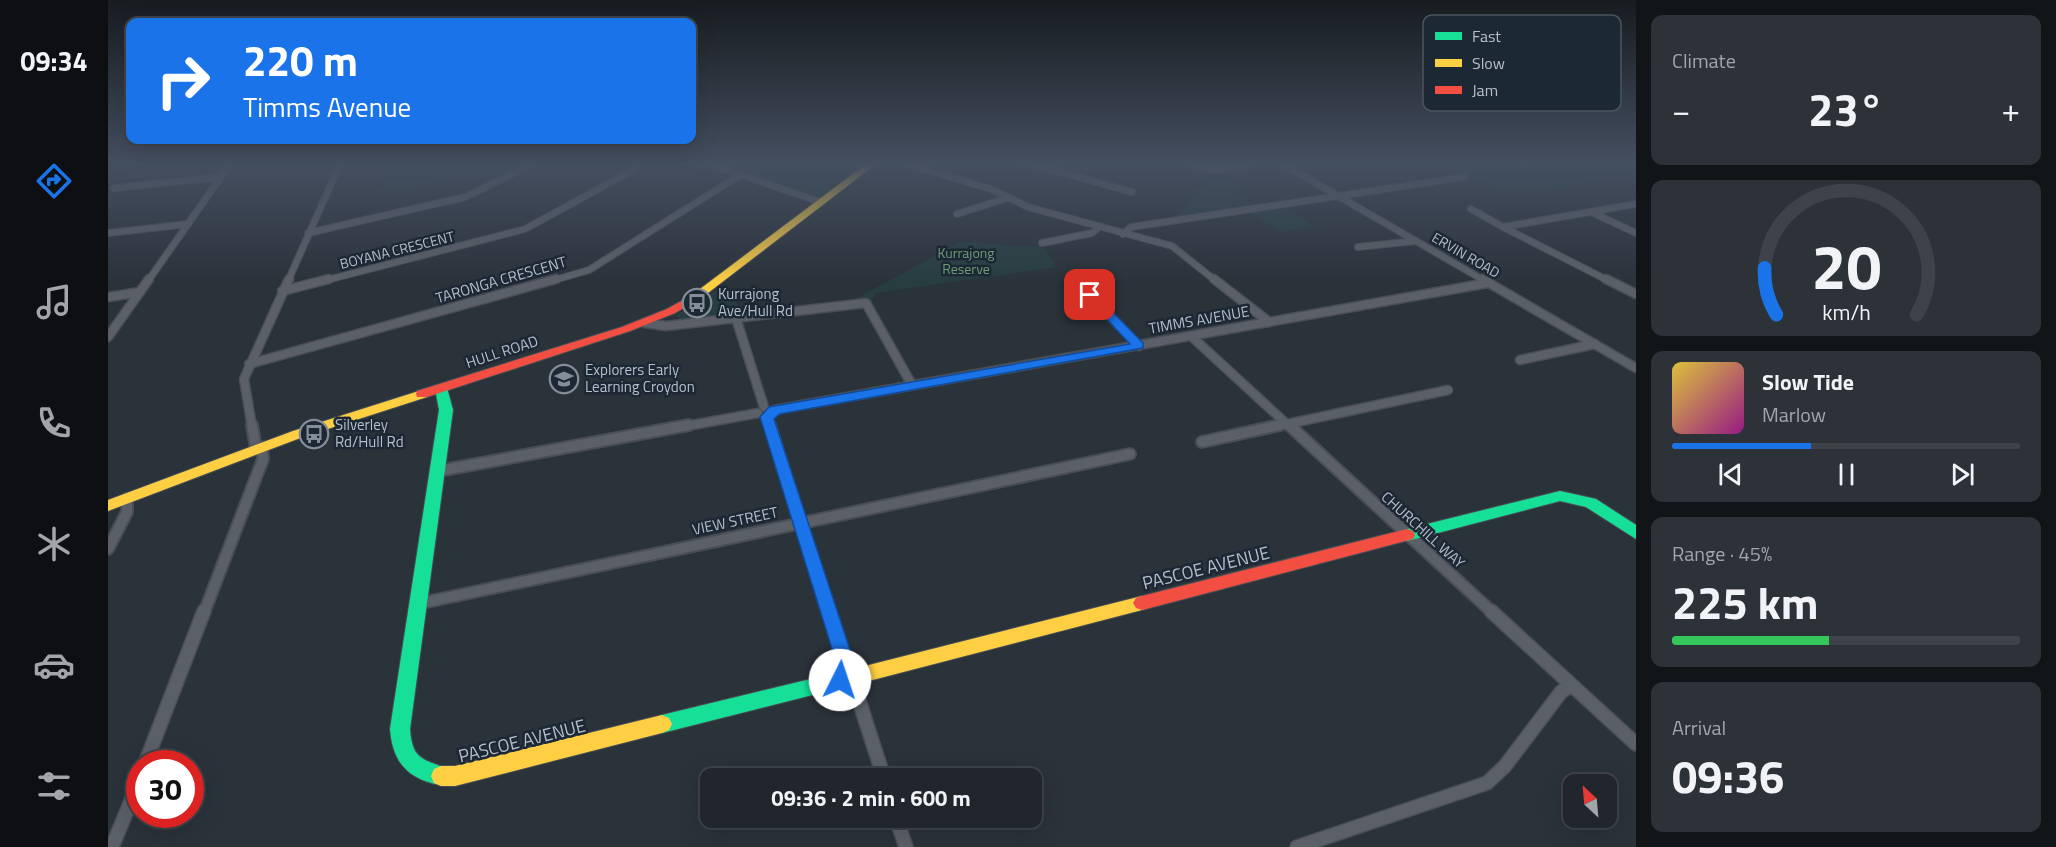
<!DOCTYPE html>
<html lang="en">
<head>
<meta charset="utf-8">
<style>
  body { margin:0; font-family:"Titillium Web",sans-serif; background:#2d3238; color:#f1f3f6; height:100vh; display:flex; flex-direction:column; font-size:22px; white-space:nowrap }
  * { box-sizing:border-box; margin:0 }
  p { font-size:20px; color:#a2a5a9 }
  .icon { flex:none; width:33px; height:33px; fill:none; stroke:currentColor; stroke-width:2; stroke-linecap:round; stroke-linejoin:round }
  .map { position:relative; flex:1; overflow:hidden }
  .side { display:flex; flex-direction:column; gap:15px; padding:15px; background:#121518; width:420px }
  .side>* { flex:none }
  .hud { position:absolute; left:18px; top:18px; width:570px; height:126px; border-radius:12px; box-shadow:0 6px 24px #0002,0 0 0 2px #3d4348; background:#1a73e8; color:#fff; overflow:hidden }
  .needle { width:39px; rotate:334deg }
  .controls { position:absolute; left:1455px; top:774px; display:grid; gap:12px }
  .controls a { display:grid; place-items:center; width:54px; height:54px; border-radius:12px; background:#20262c; box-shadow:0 6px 24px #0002,0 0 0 2px #3d4348; font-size:30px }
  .speed { position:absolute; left:18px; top:750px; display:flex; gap:12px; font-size:30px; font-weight:700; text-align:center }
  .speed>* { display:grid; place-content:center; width:78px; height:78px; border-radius:50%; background:#20262c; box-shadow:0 6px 24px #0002,0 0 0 2px #3d4348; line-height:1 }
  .speed .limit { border:9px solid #d22; background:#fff; color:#111 }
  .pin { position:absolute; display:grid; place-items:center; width:51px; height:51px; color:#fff; margin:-26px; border-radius:12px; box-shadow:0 3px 9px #0006 }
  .me { position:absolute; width:66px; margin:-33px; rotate:4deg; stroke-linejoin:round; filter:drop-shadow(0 0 4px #0008) }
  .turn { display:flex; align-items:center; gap:21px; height:126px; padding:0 18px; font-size:27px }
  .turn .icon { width:78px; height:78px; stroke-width:2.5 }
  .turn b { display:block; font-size:42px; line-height:51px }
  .big { font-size:45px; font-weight:700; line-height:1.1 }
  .side .tile { flex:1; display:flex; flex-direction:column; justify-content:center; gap:9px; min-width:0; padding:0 21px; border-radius:12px; background:#2d3238 }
  .side .dial { align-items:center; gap:0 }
  .dial svg { height:156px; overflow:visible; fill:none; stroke:#3d4348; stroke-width:7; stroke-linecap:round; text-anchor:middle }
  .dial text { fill:#f1f3f6; stroke:none }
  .song { display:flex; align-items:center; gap:18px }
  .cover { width:72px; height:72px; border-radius:9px; background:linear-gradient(135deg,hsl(50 70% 55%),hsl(310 70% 35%)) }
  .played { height:6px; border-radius:3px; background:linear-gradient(90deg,#1a73e8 40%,#3d4348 40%) }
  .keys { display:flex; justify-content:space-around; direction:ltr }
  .heat { display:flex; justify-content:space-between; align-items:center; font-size:33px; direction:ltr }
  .charge { height:9px; border-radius:4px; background:linear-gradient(90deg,#34c759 45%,#3d4348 0) }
  .trip { position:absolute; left:592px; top:768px; width:342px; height:60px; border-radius:12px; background:#20262c; box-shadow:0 6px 24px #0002,0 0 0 2px #3d4348; font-weight:700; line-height:60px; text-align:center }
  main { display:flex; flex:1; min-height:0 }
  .menu { display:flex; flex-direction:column; width:108px; justify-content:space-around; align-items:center; background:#0d0f12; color:#a2a5a9 }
  .menu .icon { width:42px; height:42px }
  .menu .on { color:#1a73e8 }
  .menu b { font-size:27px; color:#f1f3f6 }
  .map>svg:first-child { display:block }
</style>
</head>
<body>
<main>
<nav class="menu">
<b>09:34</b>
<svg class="icon on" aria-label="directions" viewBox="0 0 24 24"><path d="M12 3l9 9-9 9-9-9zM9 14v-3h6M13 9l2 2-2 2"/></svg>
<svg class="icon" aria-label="music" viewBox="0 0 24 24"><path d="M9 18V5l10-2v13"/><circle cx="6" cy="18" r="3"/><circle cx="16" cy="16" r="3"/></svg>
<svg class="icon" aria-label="phone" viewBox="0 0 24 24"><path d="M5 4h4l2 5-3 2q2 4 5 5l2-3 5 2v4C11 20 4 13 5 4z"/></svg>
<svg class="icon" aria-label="climate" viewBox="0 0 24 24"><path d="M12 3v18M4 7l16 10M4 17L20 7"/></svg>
<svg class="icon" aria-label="car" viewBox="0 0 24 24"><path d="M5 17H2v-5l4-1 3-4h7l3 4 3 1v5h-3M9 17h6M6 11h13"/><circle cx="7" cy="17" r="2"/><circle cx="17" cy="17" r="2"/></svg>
<svg class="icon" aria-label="filters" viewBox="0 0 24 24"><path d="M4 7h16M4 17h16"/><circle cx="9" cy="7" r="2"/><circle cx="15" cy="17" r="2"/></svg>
</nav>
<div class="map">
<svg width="1528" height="847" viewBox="0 0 1528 847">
  <rect width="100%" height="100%" fill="#2a323a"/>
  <g fill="#273d40">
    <polygon points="283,164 398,164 408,169 378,183 379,172 273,195"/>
    <polygon points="611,164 754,164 708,197"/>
    <polygon points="1337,164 1528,164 1528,175 1403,195"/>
    <polygon points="1106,172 1115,174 1136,187 1122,190 1147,206 1066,219"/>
    <polygon points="1177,207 1207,226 1172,232 1143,213"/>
    <polygon points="853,242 935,247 948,267 768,293 764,302 747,299"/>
    <polygon points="612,288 640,313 573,320 569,317 570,314"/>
  </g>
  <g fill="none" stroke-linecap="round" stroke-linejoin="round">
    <g stroke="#494e55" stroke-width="8">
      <g id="street-far3">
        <polyline points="602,164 712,202"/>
        <polyline points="799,164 883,189 920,207 1064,246 1108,281"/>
        <polyline points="923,164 1024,192"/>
        <polyline points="1080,164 1107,170 1142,164"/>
        <polyline points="1175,164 1377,281"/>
        <polyline points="6,188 113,177"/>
        <polyline points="1363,209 1395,227"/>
        <polyline points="1483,212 1528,233"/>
        <polyline points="849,214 899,198"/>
        <polyline points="0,233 80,224"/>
        <polyline points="200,233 357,197 425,164"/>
        <polyline points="1015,234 1023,227 1357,177"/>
        <polyline points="934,243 984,233 990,228"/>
        <polyline points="1250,247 1307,241"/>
        <polyline points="40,281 122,164"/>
        <polyline points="180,281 232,164"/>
        <polyline points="215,281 417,229 536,164"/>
        <polyline points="443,281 481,270 632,175"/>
        <polyline points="1501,281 1395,227 1528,204"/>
      </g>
    </g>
    <g stroke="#494e55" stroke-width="11">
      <g id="street-far2">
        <polyline points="1106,279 1161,322"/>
        <polyline points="1374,279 1528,368"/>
        <polyline points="1498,279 1528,294"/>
        <polyline points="174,291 221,279"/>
        <polyline points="982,295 1031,346"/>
        <polyline points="0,297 32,292"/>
        <polyline points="628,318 656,407"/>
        <polyline points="537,323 558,326 758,303 804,385"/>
        <polyline points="1083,336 1182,427"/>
        <polyline points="0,337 41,279"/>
        <polyline points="1412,360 1487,344"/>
        <polyline points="141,364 448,279"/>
        <polyline points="666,410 1380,283"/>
        <polyline points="659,417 662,427"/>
        <polyline points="144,427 136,379 181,279"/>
        <polyline points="573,427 650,413"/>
        <polyline points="1165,427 1340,390"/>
      </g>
    </g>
    <g stroke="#494e55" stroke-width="14">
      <g id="street-far1">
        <polyline points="144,425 148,449"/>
        <polyline points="662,425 721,613"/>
        <polyline points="1181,425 1385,613"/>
        <polyline points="1094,442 1172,425"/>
        <polyline points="330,471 581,425"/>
        <polyline points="0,549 19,512 19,499"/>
        <polyline points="309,604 1022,454"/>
        <polyline points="96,613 155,459 154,447"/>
      </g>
    </g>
    <g stroke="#494e55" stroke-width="16">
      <g id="street">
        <polyline points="721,611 739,668"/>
        <polyline points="1383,611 1528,744"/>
        <polyline points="746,685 776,778"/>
        <polyline points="37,764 96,611"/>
        <polyline points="788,818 798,847"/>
        <polyline points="4,847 32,779"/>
        <polyline points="1189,847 1379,783 1397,766 1453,692 1463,685"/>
      </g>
    </g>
    <g stroke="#494e55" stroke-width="2">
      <g id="fast">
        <path d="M333,384L339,388L345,410L302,729C304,760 315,759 340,769L343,776L340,783C332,786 326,784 317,781C293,772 284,754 282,729L331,410L327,388Z"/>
        <polygon points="1452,491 1488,499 1528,525 1528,539 1478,507 1452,501 1299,541 1293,539 1291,535 1293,531 1299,529"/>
        <polygon points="732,672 739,674 741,680 739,686 732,688 554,733 547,730 544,724 547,718 554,715"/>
      </g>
    </g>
    <g stroke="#494e55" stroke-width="2">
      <g id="slow">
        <polygon points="758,164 768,164 596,296 588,296 588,292"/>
        <polygon points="314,390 319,391 320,394 319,397 195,437 0,511 0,500 185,431"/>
        <polygon points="1034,596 1040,598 1043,603 1040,608 1034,610 753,683 746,681 744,675 746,669 753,667"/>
        <polygon points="554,715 561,718 564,724 561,730 554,733 347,786 333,786 326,783 323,776 326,769 333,766 347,766"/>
      </g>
    </g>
    <g stroke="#494e55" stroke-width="2">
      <g id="jam">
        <polygon points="592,291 596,292 596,296 567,313 522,331 319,397 309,397 308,394 309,391 514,327 559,309"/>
        <polygon points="1299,529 1305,531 1307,535 1305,539 1034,610 1028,608 1025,603 1028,598 1034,596"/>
      </g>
    </g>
    <use href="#street-far3" stroke="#5b6068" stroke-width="6"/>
    <use href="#street-far2" stroke="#5b6068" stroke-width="8"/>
    <use href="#street-far1" stroke="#5b6068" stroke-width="10"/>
    <use href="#street" stroke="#5b6068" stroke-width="13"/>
    <use href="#fast" fill="#16e098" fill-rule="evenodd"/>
    <use href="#slow" fill="#ffcf43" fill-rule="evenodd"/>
    <use href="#jam" fill="#f24e42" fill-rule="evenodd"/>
  </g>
  <linearGradient id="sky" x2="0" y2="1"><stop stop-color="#171c20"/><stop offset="0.58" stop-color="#444f60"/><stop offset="1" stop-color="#444f60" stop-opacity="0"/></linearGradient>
  <rect width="1528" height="283" fill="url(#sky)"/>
  <polygon fill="#1a73e8" stroke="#114b97" stroke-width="1.5" points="982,292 986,293 1035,343 1035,348 672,414 666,419 748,668 739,686 732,688 726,686 723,674 729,665 652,417 661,407 666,406 1022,344 978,297 978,293"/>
  <defs>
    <g id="bus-ring" transform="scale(1.5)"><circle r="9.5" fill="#1d2835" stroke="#848d98" stroke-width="1.5"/><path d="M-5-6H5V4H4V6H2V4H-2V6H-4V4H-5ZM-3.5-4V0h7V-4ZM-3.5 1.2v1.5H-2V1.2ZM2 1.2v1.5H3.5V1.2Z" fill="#848d98"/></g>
    <g id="school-ring" transform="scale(1.5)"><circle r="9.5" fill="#1d2835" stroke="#848d98" stroke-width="1.5"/><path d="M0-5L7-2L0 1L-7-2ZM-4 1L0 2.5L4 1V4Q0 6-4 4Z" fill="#848d98"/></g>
  </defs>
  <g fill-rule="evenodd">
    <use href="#bus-ring" x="589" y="303"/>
    <use href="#school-ring" x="456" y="379"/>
    <use href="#bus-ring" x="206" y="434"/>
  </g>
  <g text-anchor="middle" stroke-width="5" stroke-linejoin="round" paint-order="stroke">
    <g font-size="14" fill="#b5becb" stroke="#1d2835">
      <text transform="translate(289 250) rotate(-14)" y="5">BOYANA CRESCENT</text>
      <text transform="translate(1358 255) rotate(30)" y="5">ERVIN ROAD</text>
    </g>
    <g font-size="14" fill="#6c9c76" stroke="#1d2835">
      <text x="858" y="258">Kurrajong<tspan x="858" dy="16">Reserve</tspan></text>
    </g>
    <g font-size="15" fill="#b5becb" stroke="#1d2835">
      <text transform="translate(393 280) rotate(-16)" y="5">TARONGA CRESCENT</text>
      <text transform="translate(1091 320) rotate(-10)" y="5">TIMMS AVENUE</text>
      <text transform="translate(394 352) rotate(-18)" y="5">HULL ROAD</text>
      <text transform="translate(627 521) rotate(-12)" y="5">VIEW STREET</text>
      <text transform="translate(1315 530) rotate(42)" y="5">CHURCHILL WAY</text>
    </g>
    <g font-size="15" fill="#b5becb" stroke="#1d2835" text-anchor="start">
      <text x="610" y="299">Kurrajong<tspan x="610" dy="17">Ave/Hull Rd</tspan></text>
      <text x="477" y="375">Explorers Early<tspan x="477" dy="17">Learning Croydon</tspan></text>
      <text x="227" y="430">Silverley<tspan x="227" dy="17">Rd/Hull Rd</tspan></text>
    </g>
    <g font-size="18" fill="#b5becb" stroke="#1d2835">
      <text transform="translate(1098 568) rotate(-14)" y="6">PASCOE AVENUE</text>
      <text transform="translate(414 741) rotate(-14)" y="6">PASCOE AVENUE</text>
    </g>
  </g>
  <rect x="1315" y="15" width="198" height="96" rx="9" fill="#1d2835" stroke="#4b5562" stroke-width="1.5"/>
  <rect x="1327" y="32" width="27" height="8" fill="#16e098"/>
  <rect x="1327" y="59" width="27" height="8" fill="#ffcf43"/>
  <rect x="1327" y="86" width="27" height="8" fill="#f24e42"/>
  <g font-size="16" fill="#b5becb">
    <text x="1364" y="42">Fast</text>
    <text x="1364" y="69">Slow</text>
    <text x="1364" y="96">Jam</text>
  </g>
</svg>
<div class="controls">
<a><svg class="needle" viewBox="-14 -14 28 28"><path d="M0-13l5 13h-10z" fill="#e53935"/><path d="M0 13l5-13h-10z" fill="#a2a5a9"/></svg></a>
</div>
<div class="speed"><div class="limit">30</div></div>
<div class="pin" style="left:982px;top:295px;background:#d93025"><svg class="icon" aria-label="arrive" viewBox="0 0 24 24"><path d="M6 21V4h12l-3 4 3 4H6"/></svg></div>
<svg class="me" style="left:732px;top:680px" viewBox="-20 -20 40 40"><circle r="19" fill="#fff"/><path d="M0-13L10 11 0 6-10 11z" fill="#1a73e8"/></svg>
<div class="trip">09:36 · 2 min · 600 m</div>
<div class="hud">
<div class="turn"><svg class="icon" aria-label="right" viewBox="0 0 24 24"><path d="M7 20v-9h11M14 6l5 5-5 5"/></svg><div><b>220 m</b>Timms Avenue</div></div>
</div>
</div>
<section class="side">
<div class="tile"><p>Climate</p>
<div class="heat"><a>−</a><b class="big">23°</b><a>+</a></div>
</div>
<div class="tile dial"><svg viewBox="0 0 100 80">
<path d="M14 69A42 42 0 1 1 86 69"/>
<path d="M14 69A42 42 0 0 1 8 45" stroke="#1a73e8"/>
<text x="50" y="56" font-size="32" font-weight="700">20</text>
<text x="50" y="72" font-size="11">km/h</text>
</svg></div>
<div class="tile">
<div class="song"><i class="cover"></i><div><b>Slow Tide</b><p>Marlow</p></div></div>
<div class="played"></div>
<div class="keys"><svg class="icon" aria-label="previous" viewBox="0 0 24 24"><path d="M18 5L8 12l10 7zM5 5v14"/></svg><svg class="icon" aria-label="pause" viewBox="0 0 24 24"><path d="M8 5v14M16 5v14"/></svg><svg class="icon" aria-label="next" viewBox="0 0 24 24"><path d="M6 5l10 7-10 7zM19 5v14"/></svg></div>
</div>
<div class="tile"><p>Range · 45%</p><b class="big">225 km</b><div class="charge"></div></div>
<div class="tile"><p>Arrival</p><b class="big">09:36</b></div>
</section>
</main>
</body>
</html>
